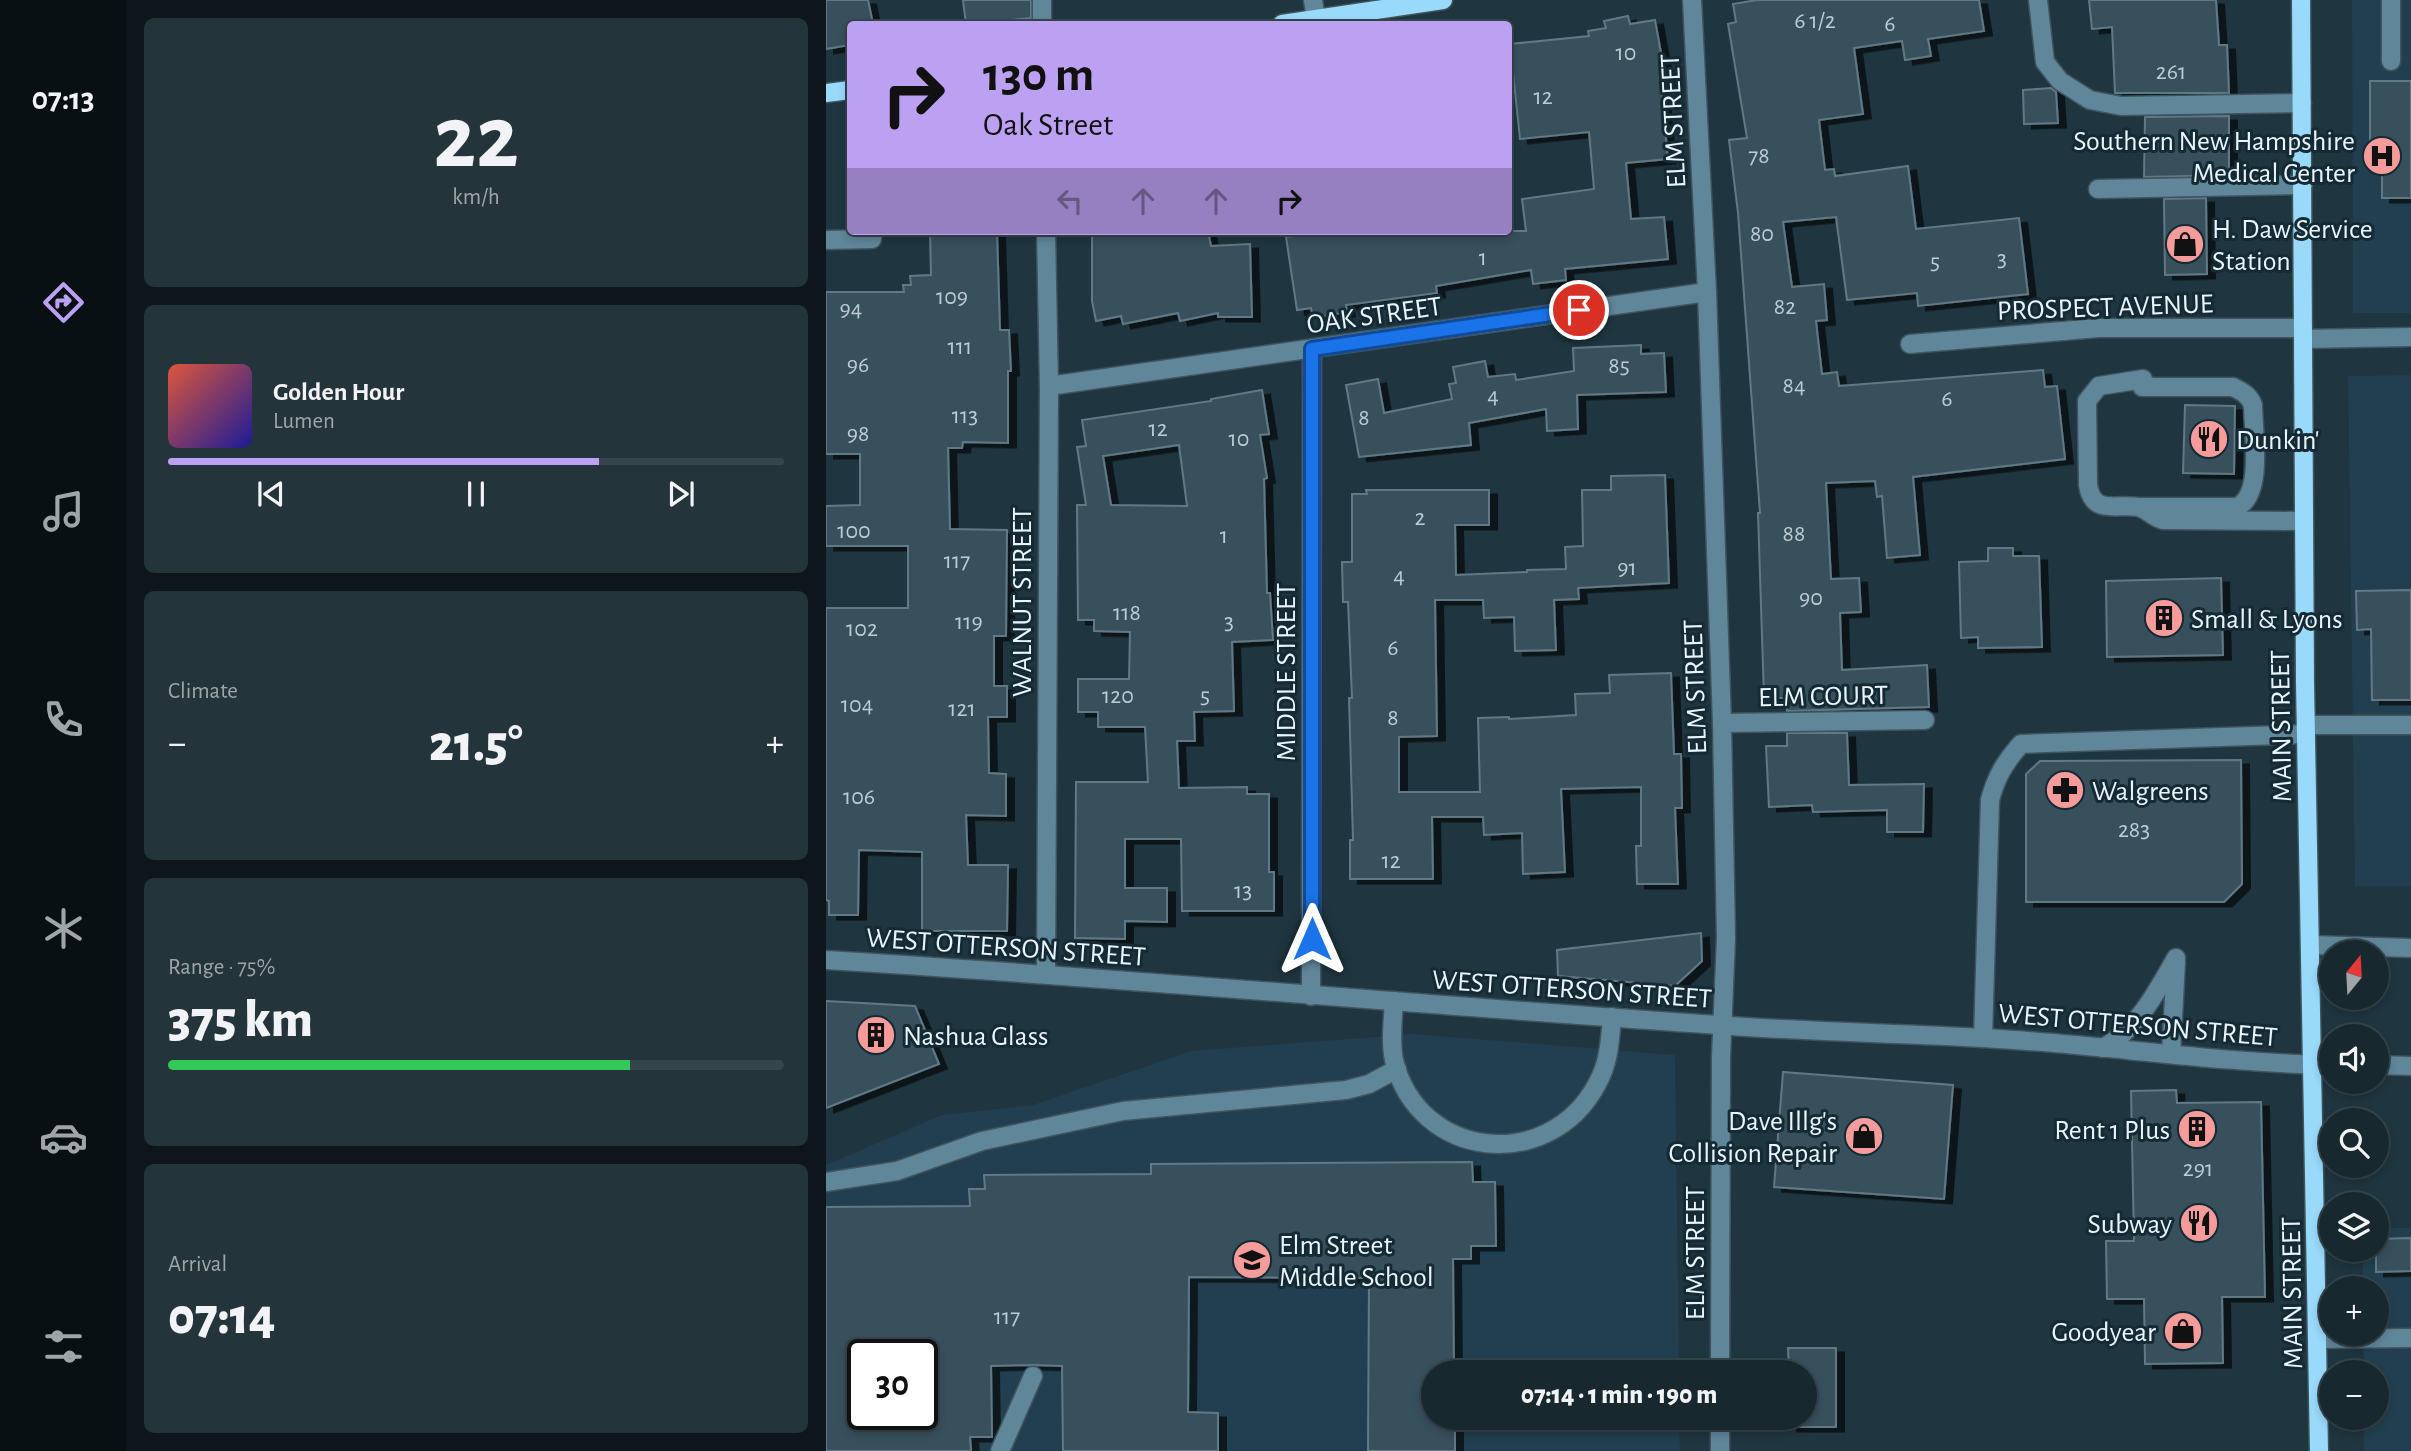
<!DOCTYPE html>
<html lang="en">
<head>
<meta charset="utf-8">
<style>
  body { margin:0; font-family:"Alegreya Sans",sans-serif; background:#24343b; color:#f1f3f6; height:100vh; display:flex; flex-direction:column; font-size:26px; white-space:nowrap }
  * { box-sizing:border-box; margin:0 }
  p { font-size:23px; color:#9ea6aa }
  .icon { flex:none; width:38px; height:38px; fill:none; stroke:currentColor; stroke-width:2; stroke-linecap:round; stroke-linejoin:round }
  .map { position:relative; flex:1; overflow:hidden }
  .details { display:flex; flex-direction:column; gap:18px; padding:18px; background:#0d161a; width:700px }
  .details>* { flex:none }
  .hud { position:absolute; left:21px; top:21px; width:665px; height:214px; border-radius:7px; box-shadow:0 4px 10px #0003,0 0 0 2px #36444b; background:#bca0f2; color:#111; overflow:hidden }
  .needle { width:46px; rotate:18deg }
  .tools { position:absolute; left:1493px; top:940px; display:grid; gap:14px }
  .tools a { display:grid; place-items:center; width:70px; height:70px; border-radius:50%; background:#17282f; box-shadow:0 4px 10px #0003,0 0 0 2px #36444b; font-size:35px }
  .speed { position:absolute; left:21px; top:1339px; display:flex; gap:14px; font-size:35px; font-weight:700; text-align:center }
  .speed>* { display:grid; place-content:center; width:91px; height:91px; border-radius:50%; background:#17282f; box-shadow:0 4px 10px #0003,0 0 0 2px #36444b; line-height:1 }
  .speed .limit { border:4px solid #111; border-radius:10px; background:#fff; color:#111 }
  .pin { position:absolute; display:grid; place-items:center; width:60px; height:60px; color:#fff; margin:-30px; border:4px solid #fff; border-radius:50%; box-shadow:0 2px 7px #0007 }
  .me { position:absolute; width:77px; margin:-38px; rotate:0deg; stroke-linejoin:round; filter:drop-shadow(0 0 5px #0008) }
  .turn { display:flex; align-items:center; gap:24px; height:147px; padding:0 21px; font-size:32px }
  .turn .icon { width:91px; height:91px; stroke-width:2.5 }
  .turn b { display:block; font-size:49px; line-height:60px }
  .lanes { display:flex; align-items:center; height:66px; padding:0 21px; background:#0003; justify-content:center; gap:35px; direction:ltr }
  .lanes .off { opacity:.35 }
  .big { font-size:52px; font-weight:800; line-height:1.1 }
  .details .widget { flex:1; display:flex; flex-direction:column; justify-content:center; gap:10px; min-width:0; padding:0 24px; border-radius:10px; background:#24343b }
  .details .dial { align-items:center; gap:0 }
  .dial b { font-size:91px; line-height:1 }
  .song { display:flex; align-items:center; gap:21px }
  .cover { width:84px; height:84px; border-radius:10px; background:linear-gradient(135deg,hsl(10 70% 55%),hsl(240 70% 35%)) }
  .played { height:7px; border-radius:4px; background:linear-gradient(90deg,#bca0f2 70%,#36444b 70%) }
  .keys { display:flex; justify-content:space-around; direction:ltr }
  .heat { display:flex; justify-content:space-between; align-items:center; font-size:38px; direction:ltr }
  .charge { height:10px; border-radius:5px; background:linear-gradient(90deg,#34c759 75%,#36444b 0) }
  .trip { position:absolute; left:595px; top:1360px; width:396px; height:70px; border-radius:35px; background:#17282f; box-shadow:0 4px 10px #0003,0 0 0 2px #36444b; font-weight:800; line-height:70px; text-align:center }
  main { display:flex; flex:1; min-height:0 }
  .menu { display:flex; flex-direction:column; width:126px; justify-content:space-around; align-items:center; background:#091013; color:#9ea6aa }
  .menu .icon { width:49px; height:49px }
  .menu .active { color:#bca0f2 }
  .menu b { font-size:32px; color:#f1f3f6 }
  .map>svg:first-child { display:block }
</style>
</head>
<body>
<main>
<nav class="menu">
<b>07:13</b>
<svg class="icon active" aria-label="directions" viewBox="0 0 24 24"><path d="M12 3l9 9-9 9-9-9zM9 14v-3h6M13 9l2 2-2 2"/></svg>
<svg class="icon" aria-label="music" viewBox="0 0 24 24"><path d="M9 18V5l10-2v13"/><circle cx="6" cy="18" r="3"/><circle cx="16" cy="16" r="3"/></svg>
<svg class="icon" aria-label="phone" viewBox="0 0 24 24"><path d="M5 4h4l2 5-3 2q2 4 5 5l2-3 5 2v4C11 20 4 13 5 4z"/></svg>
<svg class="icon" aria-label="climate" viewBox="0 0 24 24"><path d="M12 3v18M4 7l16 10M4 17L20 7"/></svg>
<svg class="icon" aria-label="car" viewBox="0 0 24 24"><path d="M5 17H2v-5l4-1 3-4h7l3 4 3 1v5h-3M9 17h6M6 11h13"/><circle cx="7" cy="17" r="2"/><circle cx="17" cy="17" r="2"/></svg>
<svg class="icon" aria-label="filters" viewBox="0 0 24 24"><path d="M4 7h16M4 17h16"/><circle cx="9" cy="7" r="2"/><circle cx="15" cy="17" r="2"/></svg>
</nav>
<section class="details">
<div class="widget dial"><b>22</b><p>km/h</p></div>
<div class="widget">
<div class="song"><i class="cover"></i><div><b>Golden Hour</b><p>Lumen</p></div></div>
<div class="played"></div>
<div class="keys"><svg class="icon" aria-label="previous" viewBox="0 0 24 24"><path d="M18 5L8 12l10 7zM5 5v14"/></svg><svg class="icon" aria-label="pause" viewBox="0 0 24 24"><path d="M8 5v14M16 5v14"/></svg><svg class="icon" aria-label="next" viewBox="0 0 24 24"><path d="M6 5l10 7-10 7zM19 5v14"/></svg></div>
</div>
<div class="widget"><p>Climate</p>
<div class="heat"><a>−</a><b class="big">21.5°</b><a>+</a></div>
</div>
<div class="widget"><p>Range · 75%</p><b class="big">375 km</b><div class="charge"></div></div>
<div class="widget"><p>Arrival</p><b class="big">07:14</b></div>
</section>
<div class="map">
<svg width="1585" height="1451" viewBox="0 0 1585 1451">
  <defs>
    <filter id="shadow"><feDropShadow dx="8" dy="4.5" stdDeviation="0" flood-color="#0009"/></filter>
  </defs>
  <rect width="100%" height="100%" fill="#1f353f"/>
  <g fill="#213f4e" fill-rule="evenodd">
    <polygon points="1526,0 1585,0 1585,313 1527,313"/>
    <polygon points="1585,375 1585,886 1529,886 1522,376"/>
    <path d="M588,1034L849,1055L853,1372H607V1418H853L854,1451H0V1165L116,1115L207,1105L365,1051ZM37,1354H96V1414H37Z"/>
    <polygon points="1551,1228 1585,1228 1585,1451 1538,1451 1538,1418 1550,1418 1550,1372 1538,1372 1537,1334 1550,1334 1550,1288 1537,1288 1537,1250 1550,1250"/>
  </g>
  <g fill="#39505b" stroke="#617985" stroke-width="2" fill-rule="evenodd" filter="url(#shadow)">
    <polygon points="0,0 42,0 47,24 24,24 24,45 0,49"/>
    <polygon points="137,0 205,0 205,18 140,24"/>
    <polygon points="931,0 1153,0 1158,31 1102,39 1105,56 1079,60 1076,41 1028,48 1037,114 993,120 999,170 1008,169 1009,176 1082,166 1090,229 1193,218 1202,294 1092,306 1091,293 1021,300 1010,217 957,222 966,287 998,284 1001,320 990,321 996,374 1011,372 1013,386 1217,370 1219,387 1231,386 1239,459 1087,477 1094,555 1061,558 1056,496 1051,497 1049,481 1000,483 1005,579 1033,578 1035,612 1014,613 1016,670 1101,665 1103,707 961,711 961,698 938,698 932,513 934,513 912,213 903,140 921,138 902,24 910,22 907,4"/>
    <polygon points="1263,0 1390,0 1393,45 1401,45 1403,93 1289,93 1286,27 1266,29"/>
    <polygon points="802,16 804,24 829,20 841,86 835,87 842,159 800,163 805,219 838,217 842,259 739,269 740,280 707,284 705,270 610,286 611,293 520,305 521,312 487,318 485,308 471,310 460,237 502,231 700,231 696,199 768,189 763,132 694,139 684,44 763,36 762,31 780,28 778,21"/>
    <polygon points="1544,81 1585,81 1585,198 1556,198 1556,164 1544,163"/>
    <polygon points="1225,88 1230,92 1232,123 1198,124 1197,90"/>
    <polygon points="1403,116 1403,175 1318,177 1319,117"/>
    <polygon points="1380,198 1381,274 1339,275 1338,199"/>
    <polygon points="104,231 171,231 174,330 183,330 185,371 182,371 182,443 137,442 136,448 122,448 124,529 181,530 180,636 168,636 168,686 181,686 181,717 162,717 163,773 180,774 180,816 140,815 142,865 182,865 181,931 96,931 96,852 33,850 32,915 3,915 3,901 0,900 0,608 82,608 82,546 0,546 0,506 34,505 34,454 0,454 0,292 78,292 77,285 85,285 84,276 105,275"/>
    <polygon points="266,231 382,231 385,246 424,244 426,317 392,317 392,313 354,321 352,313 297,324 295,316 270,321 266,301"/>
    <polygon points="815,345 815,354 838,353 840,392 751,395 752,429 721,431 720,409 643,423 645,445 533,457 520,385 552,379 558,413 626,399 623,384 630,383 627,367 659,361 662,377 689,374 690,380 748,371 747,348"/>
    <path d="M436,390L443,434L434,435L441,478L438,479L441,593H444L447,640L406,642L408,711L368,712L369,741H351L353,788L421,787V794H443V872H448V911H356L355,839H299V888H341V922L299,921V939L249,938L250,782H322L319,727H272V712H252V679H303L304,632L268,631V620H252L251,505H260L251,447L260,446L256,420L385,401V399ZM353,445L361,506L285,505L277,456Z"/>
    <polygon points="1359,405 1409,406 1408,474 1357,473"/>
    <polygon points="839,475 843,583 752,588 753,599 728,600 730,650 689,651 688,617 658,618 657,600 609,600 611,736 573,737 573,792 654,792 652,718 683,717 683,719 750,715 749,694 784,693 783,675 845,673 848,754 855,754 856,808 849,808 852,884 811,884 810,846 815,846 815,787 735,789 739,872 697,874 696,833 658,835 657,817 606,817 607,879 524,879 524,840 527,840 523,698 526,698 522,602 517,602 516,562 526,562 526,494 541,494 540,490 663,490 663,525 629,525 630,575 701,572 701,570 740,569 739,547 757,546 756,490 785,490 785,476"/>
    <polygon points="1162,548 1187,548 1187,556 1213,556 1216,647 1152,648 1152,637 1135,638 1133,562 1162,561"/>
    <polygon points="1395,578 1397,655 1281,657 1280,581"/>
    <polygon points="1585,590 1585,700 1546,700 1545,629 1531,630 1530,591"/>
    <polygon points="961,733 1021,733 1023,785 1098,784 1097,832 1061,832 1061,810 987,812 986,805 943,807 940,746 961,746"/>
    <polygon points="1415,760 1416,884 1398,902 1200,902 1200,774 1214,761"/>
    <polygon points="875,933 876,961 849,986 732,976 731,950"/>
    <polygon points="0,1001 89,1006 113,1064 0,1108"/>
    <polygon points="957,1072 1127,1085 1118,1199 948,1187"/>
    <polygon points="1350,1090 1351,1103 1435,1102 1439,1297 1396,1297 1397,1363 1319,1364 1318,1299 1281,1299 1280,1241 1308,1241 1305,1091"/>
    <path d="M646,1162L647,1182H669L670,1246H645V1259H627L628,1372H607V1418H629V1451H542L543,1278L363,1277L362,1412L392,1413V1451H237L236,1366L206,1365L165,1366L166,1437H144L145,1451H0V1207L144,1206L143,1189H159L158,1175L325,1174V1164ZM37,1354H96V1414H37Z"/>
    <polygon points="1585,1238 1585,1271 1550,1272 1550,1239"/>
    <polygon points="962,1348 1010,1348 1010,1427 963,1427 963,1418 978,1418 978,1372 963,1372"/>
  </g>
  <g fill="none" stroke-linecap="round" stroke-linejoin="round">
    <g stroke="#3f545d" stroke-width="21">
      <g id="minor">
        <polyline points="487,0 490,19"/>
        <polyline points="866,0 881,292 896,723 900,938 895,1057 894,1372"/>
        <polyline points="1212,0 1219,62 1234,81 1264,100 1295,106 1476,103"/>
        <polyline points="1565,0 1565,61"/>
        <polyline points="216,24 216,0"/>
        <polyline points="1272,189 1477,185"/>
        <polyline points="220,231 223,386 220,973"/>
        <polyline points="0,240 46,239 46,231"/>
        <polyline points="1477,339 1585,337"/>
        <polyline points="1084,344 1272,328 1477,328"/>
        <path d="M1317,379L1273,386L1261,401L1262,485C1267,516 1290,503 1312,507C1321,509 1326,517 1337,520L1478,521"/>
        <polyline points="223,386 881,292"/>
        <path d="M1315,507H1411C1438,495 1427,431 1427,405C1423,395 1417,392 1407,387H1316"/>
        <polyline points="896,723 1099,720"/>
        <polyline points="1480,725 1585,725"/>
        <polyline points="1485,945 1585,948"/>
        <path d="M0,960C298,978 595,1005 892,1025C980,1032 1069,1033 1157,1038C1273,1044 1389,1063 1505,1065"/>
        <polyline points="485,996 486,349"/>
        <path d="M568,1001C567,1020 564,1041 568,1060C592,1160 723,1174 771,1084C783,1063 784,1041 786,1017"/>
        <path d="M1157,1038L1164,800C1170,777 1179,762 1195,744L1480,734"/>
        <path d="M1277,1048C1312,1028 1330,993 1350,958"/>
        <polyline points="1345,1054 1350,962"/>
        <polyline points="1550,1065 1585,1066"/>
        <polyline points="0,1182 71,1171 156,1141 297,1111 520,1090 543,1084 571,1069"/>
        <polyline points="1493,1339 1585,1338"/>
        <polyline points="894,1418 894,1451"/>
        <polyline points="174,1451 207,1376"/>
      </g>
    </g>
    <g stroke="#3f545d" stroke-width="21">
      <g id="major">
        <polyline points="1475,0 1479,682 1493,1451"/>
        <polyline points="456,24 617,0"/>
        <polyline points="0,93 24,90"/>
      </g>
    </g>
    <use href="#minor" stroke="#60869a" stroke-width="18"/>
    <use href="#major" stroke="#99d9fa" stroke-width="18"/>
  </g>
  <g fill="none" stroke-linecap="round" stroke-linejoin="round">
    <g stroke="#114b97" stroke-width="18">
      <polyline id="route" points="486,939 486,349 753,310"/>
    </g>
    <use href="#route" stroke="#1a73e8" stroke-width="12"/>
  </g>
  <defs>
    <g id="hospital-disc" transform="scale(2.0125)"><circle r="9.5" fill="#f59b9a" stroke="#152a35"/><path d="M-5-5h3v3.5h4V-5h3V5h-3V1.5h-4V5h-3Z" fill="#111"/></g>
    <g id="shop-disc" transform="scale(2.0125)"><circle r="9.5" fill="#f59b9a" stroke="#152a35"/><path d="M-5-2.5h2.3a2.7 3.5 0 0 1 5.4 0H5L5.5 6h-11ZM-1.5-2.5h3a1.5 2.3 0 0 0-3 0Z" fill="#111"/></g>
    <g id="restaurant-disc" transform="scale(2.0125)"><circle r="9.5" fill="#f59b9a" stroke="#152a35"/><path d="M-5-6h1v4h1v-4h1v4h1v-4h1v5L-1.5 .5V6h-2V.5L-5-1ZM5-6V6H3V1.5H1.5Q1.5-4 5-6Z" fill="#111"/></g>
    <g id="building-disc" transform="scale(2.0125)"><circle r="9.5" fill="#f59b9a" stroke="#152a35"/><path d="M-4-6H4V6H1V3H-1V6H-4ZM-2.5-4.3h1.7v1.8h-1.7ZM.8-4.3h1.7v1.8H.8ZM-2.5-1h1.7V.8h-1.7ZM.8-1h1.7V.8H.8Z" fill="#111"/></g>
    <g id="pharmacy-disc" transform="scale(2.0125)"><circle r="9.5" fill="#f59b9a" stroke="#152a35"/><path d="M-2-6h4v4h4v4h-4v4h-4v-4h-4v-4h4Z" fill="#111"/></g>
    <g id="school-disc" transform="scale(2.0125)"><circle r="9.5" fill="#f59b9a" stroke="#152a35"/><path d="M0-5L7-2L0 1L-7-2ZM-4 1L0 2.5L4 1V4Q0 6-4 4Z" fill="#111"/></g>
  </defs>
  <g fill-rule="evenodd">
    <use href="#hospital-disc" x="1556" y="156"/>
    <use href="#shop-disc" x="1359" y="244"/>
    <use href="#restaurant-disc" x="1383" y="439"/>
    <use href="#building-disc" x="1338" y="618"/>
    <use href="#pharmacy-disc" x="1239" y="790"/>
    <use href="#building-disc" x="50" y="1035"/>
    <use href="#building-disc" x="1371" y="1129"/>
    <use href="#shop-disc" x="1038" y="1136"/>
    <use href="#restaurant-disc" x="1373" y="1223"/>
    <use href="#school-disc" x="426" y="1260"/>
    <use href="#shop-disc" x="1357" y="1331"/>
  </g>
  <g text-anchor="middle" stroke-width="6" stroke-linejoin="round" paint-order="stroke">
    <g font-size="24" fill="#bcccd4">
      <text x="989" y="28">6 1/2</text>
      <text x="1064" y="31">6</text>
      <text x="800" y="60">10</text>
      <text x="1345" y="79">261</text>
      <text x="717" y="104">12</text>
      <text x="933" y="163">78</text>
      <text x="936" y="241">80</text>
      <text x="657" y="265">1</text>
      <text x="1176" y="266">3</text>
      <text x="1109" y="269">5</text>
      <text x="126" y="304">109</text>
      <text x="959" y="314">82</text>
      <text x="25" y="316">94</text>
      <text x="134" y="354">111</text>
      <text x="32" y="372">96</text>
      <text x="793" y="373">85</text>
      <text x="968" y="393">84</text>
      <text x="667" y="403">4</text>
      <text x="1121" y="406">6</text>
      <text x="139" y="423">113</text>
      <text x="538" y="425">8</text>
      <text x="332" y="436">12</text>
      <text x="32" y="441">98</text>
      <text x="413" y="446">10</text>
      <text x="594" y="525">2</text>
      <text x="28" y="538">100</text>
      <text x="968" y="541">88</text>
      <text x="398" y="543">1</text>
      <text x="131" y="568">117</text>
      <text x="801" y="575">91</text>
      <text x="573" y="583">4</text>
      <text x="985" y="605">90</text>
      <text x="301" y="620">118</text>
      <text x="143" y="629">119</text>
      <text x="403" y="629">3</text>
      <text x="36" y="636">102</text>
      <text x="567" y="655">6</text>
      <text x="292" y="703">120</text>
      <text x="379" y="703">5</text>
      <text x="31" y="712">104</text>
      <text x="136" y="716">121</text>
      <text x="567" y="725">8</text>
      <text x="33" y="804">106</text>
      <text x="1308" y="837">283</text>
      <text x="565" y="868">12</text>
      <text x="417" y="898">13</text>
      <text x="1372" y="1176">291</text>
      <text x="181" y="1324">117</text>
    </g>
    <g font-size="28" fill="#e8f5fc" stroke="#152a35">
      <text transform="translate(846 121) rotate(-93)" y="10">ELM STREET</text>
      <text transform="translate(1279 306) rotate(-2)" y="10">PROSPECT AVENUE</text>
      <text transform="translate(548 314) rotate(-8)" y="10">OAK STREET</text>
      <text transform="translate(195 602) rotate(-90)" y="10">WALNUT STREET</text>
      <text transform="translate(459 672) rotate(-90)" y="10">MIDDLE STREET</text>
      <text transform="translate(868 687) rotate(-92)" y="10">ELM STREET</text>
      <text transform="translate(997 695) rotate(-1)" y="10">ELM COURT</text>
      <text transform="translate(1454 726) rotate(-91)" y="10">MAIN STREET</text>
      <text transform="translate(180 946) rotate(4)" y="10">WEST OTTERSON STREET</text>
      <text transform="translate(746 988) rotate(4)" y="10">WEST OTTERSON STREET</text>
      <text transform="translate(1312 1024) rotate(5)" y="10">WEST OTTERSON STREET</text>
      <text transform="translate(868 1253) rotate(-90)" y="10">ELM STREET</text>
      <text transform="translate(1465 1293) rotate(-91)" y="10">MAIN STREET</text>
    </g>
    <g font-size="28" fill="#e8f5fc" stroke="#152a35" text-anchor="start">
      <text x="1529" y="150" text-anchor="end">Southern New Hampshire<tspan x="1529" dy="32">Medical Center</tspan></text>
      <text x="1386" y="238">H. Daw Service<tspan x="1386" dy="32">Station</tspan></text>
      <text x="1410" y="449">Dunkin'</text>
      <text x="1365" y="628">Small &amp; Lyons</text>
      <text x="1266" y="800">Walgreens</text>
      <text x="77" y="1045">Nashua Glass</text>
      <text x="1011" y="1130" text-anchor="end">Dave Illg's<tspan x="1011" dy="32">Collision Repair</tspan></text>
      <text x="1344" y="1139" text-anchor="end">Rent 1 Plus</text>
      <text x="1346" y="1233" text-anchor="end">Subway</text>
      <text x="453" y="1254">Elm Street<tspan x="453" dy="32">Middle School</tspan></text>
      <text x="1330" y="1341" text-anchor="end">Goodyear</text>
    </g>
  </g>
</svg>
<div class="tools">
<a><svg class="needle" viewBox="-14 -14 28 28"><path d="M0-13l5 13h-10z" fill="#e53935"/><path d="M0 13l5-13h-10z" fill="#9ea6aa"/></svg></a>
<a><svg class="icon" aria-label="sound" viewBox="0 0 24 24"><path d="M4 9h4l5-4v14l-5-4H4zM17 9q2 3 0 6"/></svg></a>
<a><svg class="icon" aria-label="search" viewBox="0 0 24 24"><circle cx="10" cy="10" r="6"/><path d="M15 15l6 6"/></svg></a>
<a><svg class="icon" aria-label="layers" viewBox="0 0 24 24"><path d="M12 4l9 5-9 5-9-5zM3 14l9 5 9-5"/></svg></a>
<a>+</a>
<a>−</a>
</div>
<div class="speed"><div class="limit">30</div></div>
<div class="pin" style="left:753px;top:310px;background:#d93025"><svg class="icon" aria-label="arrive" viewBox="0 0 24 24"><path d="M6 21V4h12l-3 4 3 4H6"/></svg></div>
<svg class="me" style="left:486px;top:939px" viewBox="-20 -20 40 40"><path d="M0-17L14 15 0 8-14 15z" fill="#1a73e8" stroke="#fff" stroke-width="4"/></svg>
<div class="trip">07:14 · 1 min · 190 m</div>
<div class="hud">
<div class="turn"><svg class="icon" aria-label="right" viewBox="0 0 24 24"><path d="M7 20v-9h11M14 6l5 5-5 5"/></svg><div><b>130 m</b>Oak Street</div></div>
<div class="lanes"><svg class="icon off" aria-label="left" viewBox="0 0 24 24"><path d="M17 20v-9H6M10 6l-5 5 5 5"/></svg><svg class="icon off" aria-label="ahead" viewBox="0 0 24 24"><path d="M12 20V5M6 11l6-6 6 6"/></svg><svg class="icon off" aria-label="ahead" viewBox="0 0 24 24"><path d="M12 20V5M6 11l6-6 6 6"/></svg><svg class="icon" aria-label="right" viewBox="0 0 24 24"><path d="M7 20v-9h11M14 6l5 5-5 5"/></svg></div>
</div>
</div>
</main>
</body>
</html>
